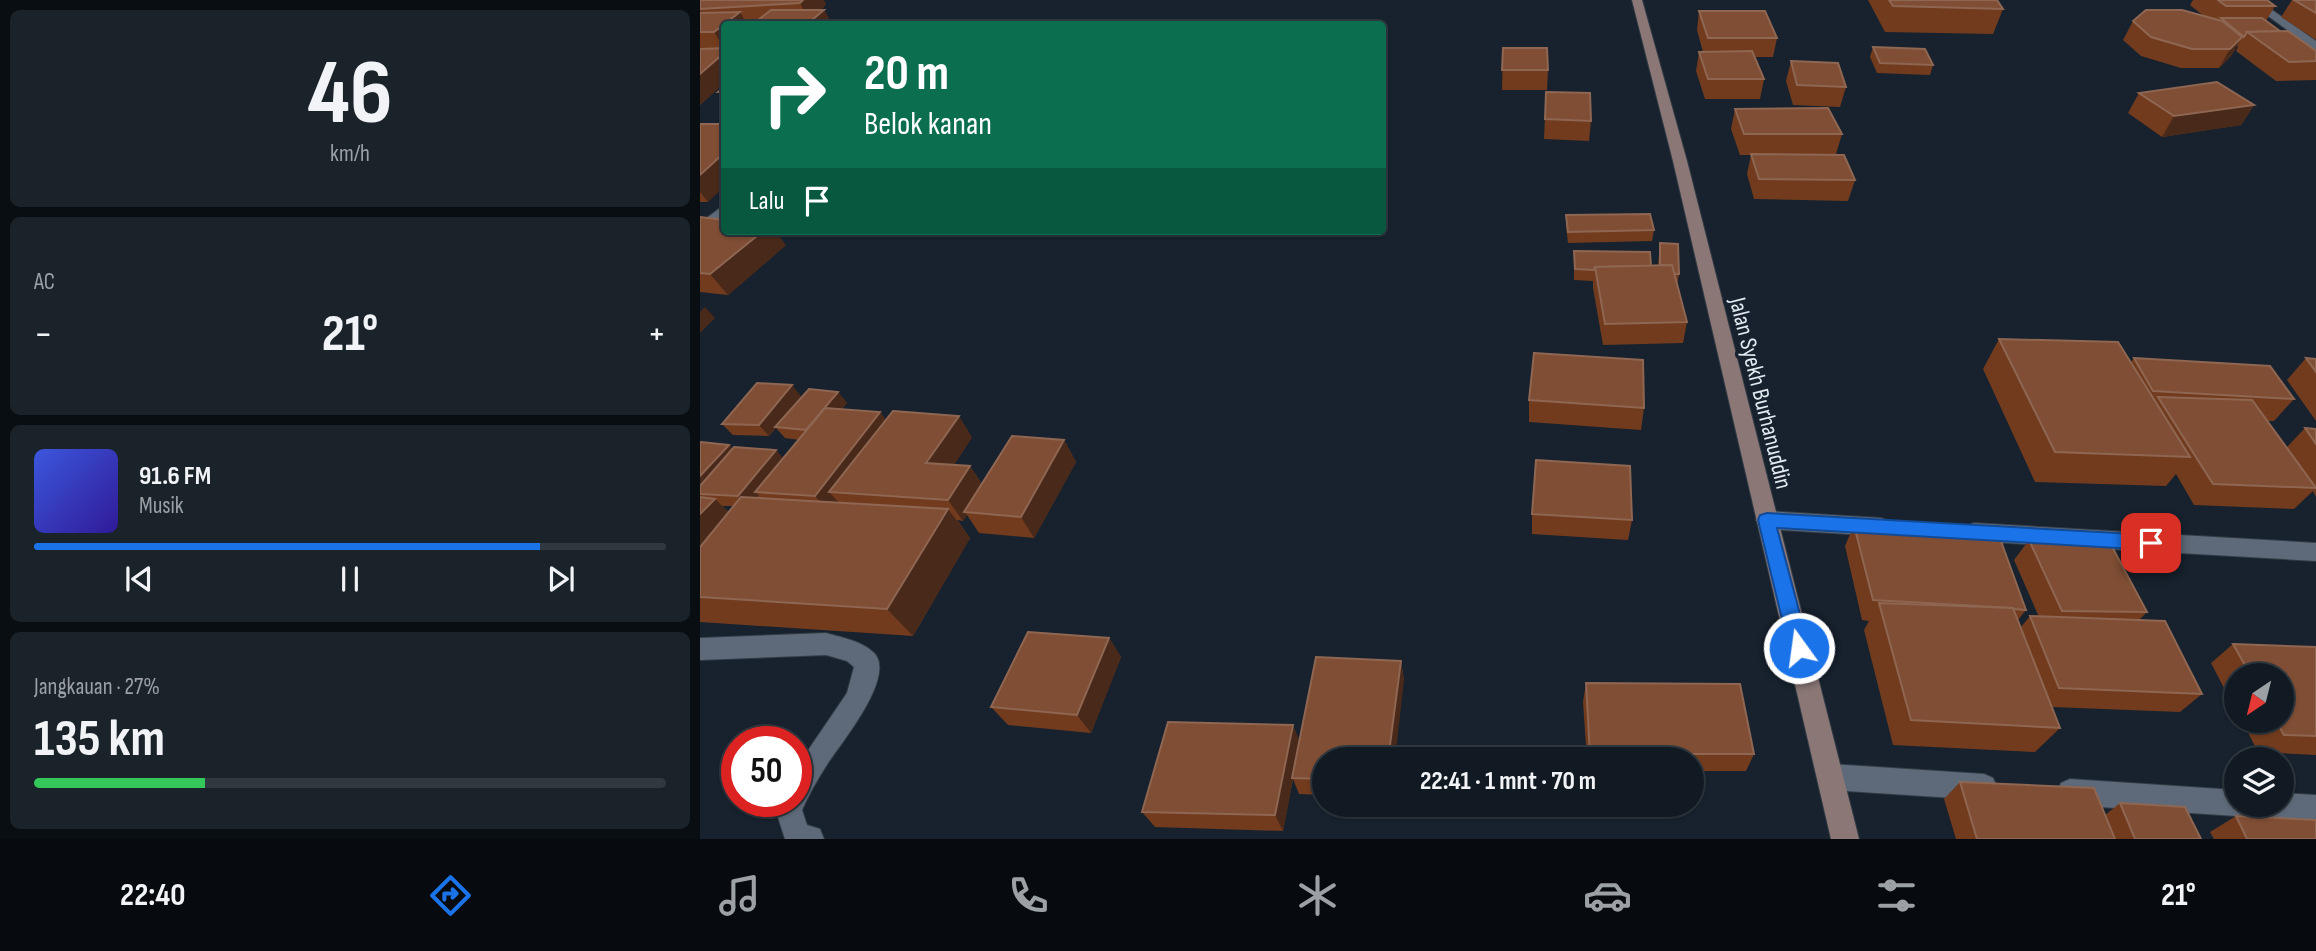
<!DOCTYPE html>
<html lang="id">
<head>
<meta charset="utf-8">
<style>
  body { margin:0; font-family:"Sofia Sans Condensed",sans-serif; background:#1a232a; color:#f1f3f6; height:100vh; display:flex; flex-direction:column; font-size:26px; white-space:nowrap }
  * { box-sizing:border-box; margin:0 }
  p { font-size:23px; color:#9ca1a5 }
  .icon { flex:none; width:38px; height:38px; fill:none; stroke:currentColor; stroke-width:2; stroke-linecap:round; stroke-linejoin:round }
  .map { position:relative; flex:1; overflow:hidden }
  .side { display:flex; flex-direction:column; gap:10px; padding:10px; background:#090e13; width:700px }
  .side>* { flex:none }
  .banner { position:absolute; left:21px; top:21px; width:665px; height:214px; border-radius:7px; box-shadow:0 2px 5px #0004,0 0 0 2px #303840; background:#0b6e4f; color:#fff; overflow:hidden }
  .needle { width:46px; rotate:215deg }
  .controls { position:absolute; left:1524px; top:663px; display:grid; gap:14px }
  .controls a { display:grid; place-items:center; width:70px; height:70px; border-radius:50%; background:#111a22; box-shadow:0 2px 5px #0004,0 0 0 2px #303840; font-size:35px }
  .speed { position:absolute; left:21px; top:726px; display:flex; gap:14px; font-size:35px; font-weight:700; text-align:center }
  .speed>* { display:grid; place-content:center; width:91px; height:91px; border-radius:50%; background:#111a22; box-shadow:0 2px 5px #0004,0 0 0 2px #303840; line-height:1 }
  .speed .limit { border:10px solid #d22; background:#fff; color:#111 }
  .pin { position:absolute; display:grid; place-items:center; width:60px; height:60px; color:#fff; margin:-30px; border-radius:14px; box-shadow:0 4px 10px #0006 }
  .me { position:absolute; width:77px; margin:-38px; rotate:346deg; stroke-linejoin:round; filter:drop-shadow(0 0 5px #0008) }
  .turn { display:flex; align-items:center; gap:24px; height:147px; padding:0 28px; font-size:32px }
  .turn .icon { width:91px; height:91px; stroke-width:2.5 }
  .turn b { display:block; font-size:49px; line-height:60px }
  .then { display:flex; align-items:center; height:66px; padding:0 28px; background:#0003; gap:14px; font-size:26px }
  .big { font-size:52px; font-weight:700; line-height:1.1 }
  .side .tile { flex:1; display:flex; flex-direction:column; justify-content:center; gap:10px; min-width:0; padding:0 24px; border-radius:10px; background:#1a232a }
  .side .dial { align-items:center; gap:0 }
  .dial b { font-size:91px; line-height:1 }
  .song { display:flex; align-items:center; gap:21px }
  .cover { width:84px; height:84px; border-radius:10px; background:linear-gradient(135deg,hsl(230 70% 55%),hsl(250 70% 35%)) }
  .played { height:7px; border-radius:4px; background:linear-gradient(90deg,#1a73e8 80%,#303840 80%) }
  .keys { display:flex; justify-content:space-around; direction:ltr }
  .heat { display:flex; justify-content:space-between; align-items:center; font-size:38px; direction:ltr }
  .charge { height:10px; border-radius:5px; background:linear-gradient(90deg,#34c759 27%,#303840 0) }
  .trip { position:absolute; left:612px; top:747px; width:392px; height:70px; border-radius:35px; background:#111a22; box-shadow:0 2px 5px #0004,0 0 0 2px #303840; font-weight:700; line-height:70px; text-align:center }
  .tabs { display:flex; height:112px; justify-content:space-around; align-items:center; background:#070a0e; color:#9ca1a5 }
  .tabs .icon { width:49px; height:49px }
  .tabs .on { color:#1a73e8 }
  .tabs b { font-size:32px; color:#f1f3f6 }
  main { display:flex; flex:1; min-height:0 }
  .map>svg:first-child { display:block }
</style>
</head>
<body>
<main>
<section class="side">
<div class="tile dial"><b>46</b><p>km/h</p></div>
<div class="tile"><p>AC</p>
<div class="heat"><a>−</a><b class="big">21°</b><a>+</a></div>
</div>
<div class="tile">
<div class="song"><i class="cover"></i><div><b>91.6 FM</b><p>Musik</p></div></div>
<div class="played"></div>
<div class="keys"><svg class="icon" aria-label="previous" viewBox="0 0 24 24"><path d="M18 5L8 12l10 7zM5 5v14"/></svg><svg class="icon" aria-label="pause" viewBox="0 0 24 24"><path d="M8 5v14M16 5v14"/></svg><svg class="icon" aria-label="next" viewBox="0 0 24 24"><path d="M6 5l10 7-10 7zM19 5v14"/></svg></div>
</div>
<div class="tile"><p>Jangkauan · 27%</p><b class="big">135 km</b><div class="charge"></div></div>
</section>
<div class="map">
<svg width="1616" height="839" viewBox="0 0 1616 839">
  <rect width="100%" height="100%" fill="#17222e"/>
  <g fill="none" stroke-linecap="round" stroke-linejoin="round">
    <g stroke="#343c46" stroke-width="2">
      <g id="minor">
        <polygon points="1546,0 1558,0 1616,41 1616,51"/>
        <polygon points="24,205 24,217 5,234 0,236 0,223"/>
        <polygon points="1067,511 1181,518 1189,521 1192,527 1189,533 1181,536 1067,529 1059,526 1056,520 1059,514"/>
        <polygon points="1274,523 1616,543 1616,561 1274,541 1266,538 1263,532 1266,526"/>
        <path d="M126,633C143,638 163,641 175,654C195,678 141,743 128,763C119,777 109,794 102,810L107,825L120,829L124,839H85L75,808L77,802H96V768L147,693L154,667L147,661L126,655L0,660V638Z"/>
        <polygon points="1131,764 1284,774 1293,778 1297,787 1293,796 1284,800 1131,790 1122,786 1118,777 1122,768"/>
        <polygon points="1370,779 1536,790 1536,805 1549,805 1546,813 1536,816 1370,805 1361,801 1357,792 1361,783"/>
        <polygon points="1582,793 1616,795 1616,821 1565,818 1555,815 1552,805 1582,805"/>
      </g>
    </g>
    <g stroke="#343c46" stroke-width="2">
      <polygon id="secondary" points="932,0 942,0 987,161 1159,839 1131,839 973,161"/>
    </g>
    <use href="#minor" fill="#5e6a79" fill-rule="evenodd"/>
    <use href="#secondary" fill="#8a7776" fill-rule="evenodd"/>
  </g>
  <g fill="#723b1d" fill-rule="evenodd">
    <polygon points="1168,0 1297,0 1303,9 1293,34 1185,32"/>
    <polygon points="1493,0 1567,0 1575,6 1566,21 1580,31 1616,51 1616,80 1576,81 1536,51 1538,47 1537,46 1531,56 1519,68 1481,68 1441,56 1423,40 1433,21 1505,17 1490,5"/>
    <polygon points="1592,0 1616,0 1616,40 1581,17"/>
    <polygon points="0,1 126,4 121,10 124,10 132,24 24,24 24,83 0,105"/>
    <polygon points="999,11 1077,38 1073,57 1055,57 1064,79 1060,99 1005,99 996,71 999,52 1003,52 997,30"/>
    <polygon points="1173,47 1233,65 1230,75 1177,73 1170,57"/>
    <polygon points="803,48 848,70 847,90 802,90"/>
    <polygon points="1091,61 1146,87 1140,107 1093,105 1086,81"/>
    <polygon points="24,87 24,102 18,92"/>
    <polygon points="846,92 891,121 889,141 844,139"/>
    <polygon points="1439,93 1554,105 1541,125 1462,137 1428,113"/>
    <polygon points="1035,109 1142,134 1136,154 1101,154 1155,180 1148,201 1054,199 1047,174 1051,155 1040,155 1031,129"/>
    <polygon points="0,124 8,202 0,202"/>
    <polygon points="866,215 954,230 952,241 868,243 866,226"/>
    <polygon points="0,217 86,245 28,295 0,292"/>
    <polygon points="960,243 979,274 977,285 987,322 983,343 903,345 893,288 893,281 874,280 874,251 951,266 958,265"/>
    <polygon points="1299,339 1431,362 1434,358 1594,399 1574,421 1567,421 1587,447 1605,428 1616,429 1616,497 1613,491 1594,509 1494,505 1476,474 1466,486 1335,482 1283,369"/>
    <polygon points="1606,358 1616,359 1616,421 1587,380"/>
    <path d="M138,392L147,403L142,409L180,412L186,420L272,437L254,465L270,466L282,484L364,440L376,462L334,538L279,533L267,515L263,521L257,520L270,538L213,636L0,622V444L33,448L83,458L99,440L85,438L76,428L69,436L33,435L22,424L101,396L85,416ZM22,506H33L29,512Z"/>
    <polygon points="829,400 944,408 941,430 829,422"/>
    <polygon points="832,514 932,520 928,540 832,534"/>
    <polygon points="1154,525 1326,610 1318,620 1321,627 1330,616 1339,617 1314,560 1329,540 1447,612 1439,620 1502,694 1480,712 1352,707 1360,728 1335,752 1193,745 1164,630 1169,621 1162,620 1145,546"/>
    <polygon points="409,638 421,657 391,733 308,725 291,707"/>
    <polygon points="1533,644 1616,647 1616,755 1558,752 1542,721 1582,721 1582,676 1536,676 1536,711 1511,663"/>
    <polygon points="701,661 704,680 625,760 625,795 599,794 593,779 583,831 455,827 442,812 599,741"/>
    <polygon points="886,683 1054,754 1046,771 992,771 992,760 887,760 883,702"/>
    <polygon points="1260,782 1405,815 1420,803 1501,839 1256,839 1244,799"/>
    <polygon points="1536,816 1616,839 1514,839 1510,832"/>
  </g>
  <g fill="#49291a">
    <polygon points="103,0 124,0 126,4 112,21 124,10 132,24 107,24 110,22 100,3"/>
    <polygon points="40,12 47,24 24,24 24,48 14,32"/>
    <polygon points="1542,37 1531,56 1519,68 1530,49"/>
    <polygon points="24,53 24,83 0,105 0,74"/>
    <polygon points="1554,105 1541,125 1462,137 1474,116"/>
    <polygon points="24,153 24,187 8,202 0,192 0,175"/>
    <polygon points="63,231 75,231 86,245 28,295 10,274"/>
    <polygon points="5,307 15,318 0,333 0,312"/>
    <polygon points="92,385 101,396 69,436 59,425"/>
    <polygon points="138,392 147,403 115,441 106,430"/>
    <polygon points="180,412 196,433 129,492 142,506 134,517 115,496"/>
    <polygon points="259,416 272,437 242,484 226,463"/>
    <polygon points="364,440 376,462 334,538 321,517"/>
    <polygon points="29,445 40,456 0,494 0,476"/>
    <polygon points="76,450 86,461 55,492 59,495 49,507 38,496"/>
    <polygon points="270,466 284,487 264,512 267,515 263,521 248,500"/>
    <polygon points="15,499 37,520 0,560 0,514"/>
    <polygon points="248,509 270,538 213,636 187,609"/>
    <polygon points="409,638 421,657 391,733 377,715"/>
    <polygon points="701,661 704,680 695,760 688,760"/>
    <polygon points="593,725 600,742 592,778 593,779 583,831 575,815"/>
  </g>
  <g fill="#7f4e34" stroke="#8e6652" stroke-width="2">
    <polygon points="2,0 103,0 100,3 0,9 0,1"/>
    <polygon points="1189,0 1297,0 1303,9 1193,6"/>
    <polygon points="1518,0 1567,0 1575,6 1526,6"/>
    <polygon points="1594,0 1616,0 1616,13"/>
    <polygon points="71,10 124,10 107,24 53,24"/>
    <polygon points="1446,10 1482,10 1522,21 1542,37 1530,49 1492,49 1451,37 1433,21"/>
    <polygon points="999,11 1065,11 1077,38 1008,38"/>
    <polygon points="40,12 14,32 0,32 0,13"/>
    <polygon points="1521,18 1562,18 1580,31 1547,32 1544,37"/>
    <polygon points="1588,31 1616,51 1616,61 1589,62 1547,32"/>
    <polygon points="1173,47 1225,49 1233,65 1180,63"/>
    <polygon points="24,48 24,53 0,74 0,49"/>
    <polygon points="803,48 847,48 848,70 802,70"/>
    <polygon points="1052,51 1064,79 1008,79 999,52"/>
    <polygon points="1091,61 1138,63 1146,87 1097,85"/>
    <polygon points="1517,82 1554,105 1474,116 1439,93"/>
    <polygon points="24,87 24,92 18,92"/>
    <polygon points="846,92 890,93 891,121 845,119"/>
    <polygon points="1128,108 1142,134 1044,134 1035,109"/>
    <polygon points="0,124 24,124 24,153 0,175"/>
    <polygon points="1051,154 1144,155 1155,180 1059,179"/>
    <polygon points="950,214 954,230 868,232 866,215"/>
    <polygon points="0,217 24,220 24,231 63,231 10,274 0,273"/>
    <polygon points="960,243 978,244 979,274 974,274 972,265 960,265"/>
    <polygon points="874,251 950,252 951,266 895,267 894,270 875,269"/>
    <polygon points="972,265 987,322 905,324 895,267"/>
    <polygon points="1299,339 1418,342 1490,457 1355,452"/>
    <polygon points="834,353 943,360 944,408 829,400"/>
    <polygon points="1434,358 1570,366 1594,399 1453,391"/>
    <polygon points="1606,358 1616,359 1616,372"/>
    <polygon points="57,383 92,385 59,425 22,424"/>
    <polygon points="109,389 138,392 106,430 75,427"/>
    <polygon points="1458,397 1552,400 1616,488 1513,484"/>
    <polygon points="125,408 180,412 115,496 55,492"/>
    <polygon points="193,411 259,416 226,463 270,466 248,500 129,492"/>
    <polygon points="1605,428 1616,429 1616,444"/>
    <polygon points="312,436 364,440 321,517 264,512"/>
    <polygon points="1,442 29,445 0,476 0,444"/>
    <polygon points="34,447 76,450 38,496 0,494 0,486"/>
    <polygon points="836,460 930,466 932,520 832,514"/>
    <polygon points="0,497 15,499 0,514"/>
    <polygon points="41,497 248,509 187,609 0,597 0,547"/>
    <polygon points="1154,525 1298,533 1326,610 1314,609 1313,608 1173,600"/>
    <polygon points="1329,540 1409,541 1447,612 1362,611"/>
    <polygon points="1179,603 1313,608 1360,728 1211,720"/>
    <polygon points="1330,616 1465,621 1502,694 1359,688"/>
    <polygon points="328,632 409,638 377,715 291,707"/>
    <polygon points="1533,644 1616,647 1616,736 1584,735 1576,721 1582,721 1582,676 1551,676"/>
    <polygon points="616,657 701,661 688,760 625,760 625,779 592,778"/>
    <polygon points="886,683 1040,684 1054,754 890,754"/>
    <polygon points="468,722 593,725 575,815 442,812"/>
    <polygon points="1260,782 1394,788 1415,839 1277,839"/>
    <polygon points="1420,803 1485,807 1501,839 1435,839"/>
    <polygon points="1536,816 1616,820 1616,839 1547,839"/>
  </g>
  <polygon fill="#1a73e8" stroke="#114b97" stroke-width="2" points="1067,513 1451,535 1458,537 1460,543 1458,548 1451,550 1077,528 1109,648 1106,655 1099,657 1092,655 1089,648 1058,520 1060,515"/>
  <g text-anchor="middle" stroke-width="7" stroke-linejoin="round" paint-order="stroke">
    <g font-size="24" fill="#e3eaf2" stroke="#17222e">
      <text transform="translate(1061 393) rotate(76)" y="8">Jalan Syekh Burhanuddin</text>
    </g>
  </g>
</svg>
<div class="controls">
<a><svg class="needle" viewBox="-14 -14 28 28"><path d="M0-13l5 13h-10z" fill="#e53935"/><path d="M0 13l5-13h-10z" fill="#9ca1a5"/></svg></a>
<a><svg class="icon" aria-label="layers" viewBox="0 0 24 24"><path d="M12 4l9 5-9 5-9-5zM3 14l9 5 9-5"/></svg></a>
</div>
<div class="speed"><div class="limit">50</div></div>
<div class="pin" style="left:1451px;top:543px;background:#d93025"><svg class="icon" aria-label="arrive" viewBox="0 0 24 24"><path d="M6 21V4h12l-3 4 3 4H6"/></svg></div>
<svg class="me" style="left:1099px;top:648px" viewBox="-20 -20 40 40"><circle r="17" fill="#1a73e8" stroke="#fff" stroke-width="3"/><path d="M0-11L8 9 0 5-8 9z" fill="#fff"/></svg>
<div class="trip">22:41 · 1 mnt · 70 m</div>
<div class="banner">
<div class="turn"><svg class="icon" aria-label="right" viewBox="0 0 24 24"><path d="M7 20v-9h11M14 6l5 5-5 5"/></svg><div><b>20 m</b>Belok kanan</div></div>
<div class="then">Lalu<svg class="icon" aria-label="arrive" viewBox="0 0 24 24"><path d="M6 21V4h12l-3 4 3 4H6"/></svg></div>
</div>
</div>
</main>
<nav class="tabs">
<b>22:40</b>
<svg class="icon on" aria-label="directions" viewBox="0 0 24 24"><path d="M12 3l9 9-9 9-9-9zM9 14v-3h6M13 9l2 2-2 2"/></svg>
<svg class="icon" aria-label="music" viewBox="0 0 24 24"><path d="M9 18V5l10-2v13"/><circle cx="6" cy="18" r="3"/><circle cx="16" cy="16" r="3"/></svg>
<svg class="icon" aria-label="phone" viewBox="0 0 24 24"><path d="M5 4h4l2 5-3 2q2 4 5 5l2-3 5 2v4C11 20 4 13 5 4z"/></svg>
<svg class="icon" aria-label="climate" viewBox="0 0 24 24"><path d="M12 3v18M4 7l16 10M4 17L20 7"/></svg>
<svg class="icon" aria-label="car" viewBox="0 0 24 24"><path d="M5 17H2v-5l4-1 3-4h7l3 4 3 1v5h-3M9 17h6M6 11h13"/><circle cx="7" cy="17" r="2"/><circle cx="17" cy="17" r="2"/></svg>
<svg class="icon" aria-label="filters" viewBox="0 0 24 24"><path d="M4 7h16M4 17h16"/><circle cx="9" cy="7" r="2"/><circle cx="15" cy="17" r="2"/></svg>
<b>21°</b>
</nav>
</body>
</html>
